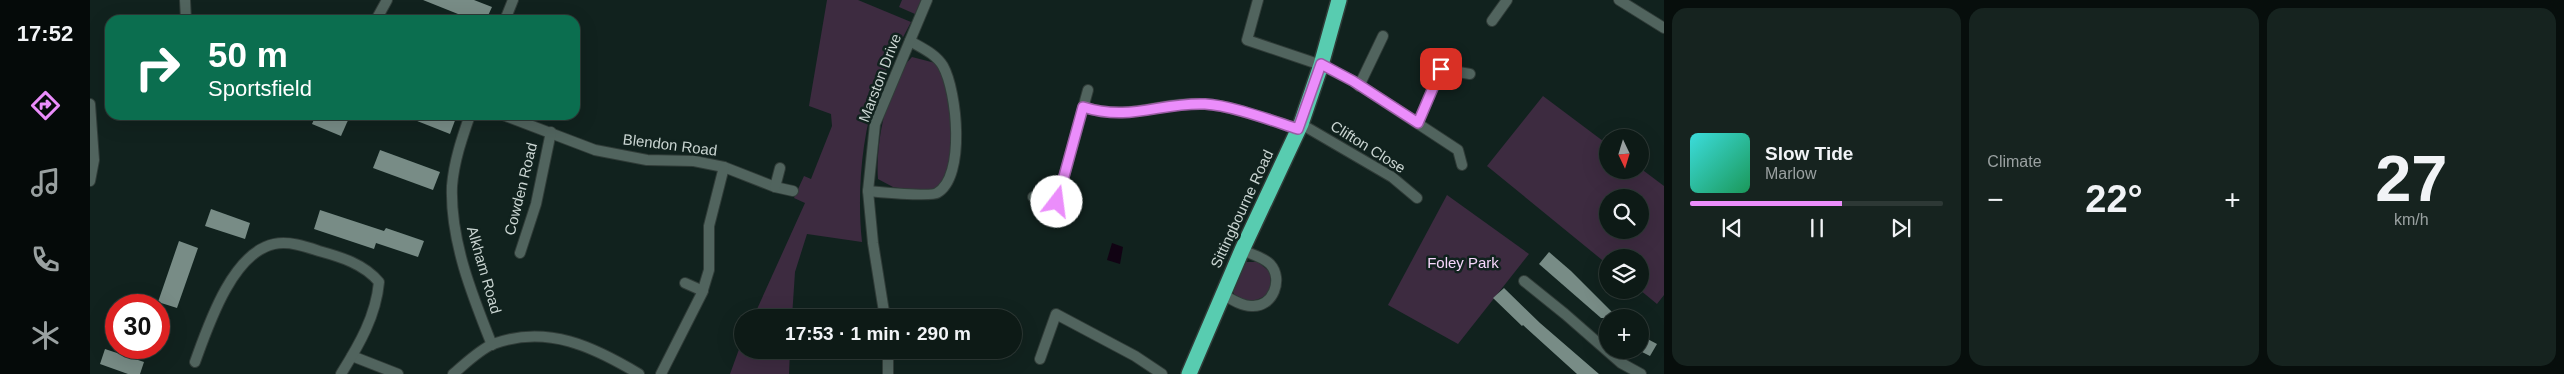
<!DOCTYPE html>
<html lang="en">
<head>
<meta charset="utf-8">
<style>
  body { margin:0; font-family:Helvetica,sans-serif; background:#16231f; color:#f1f3f6; height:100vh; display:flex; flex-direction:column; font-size:19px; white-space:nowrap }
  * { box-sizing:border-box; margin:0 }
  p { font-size:16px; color:#9aa1a1 }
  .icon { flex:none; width:28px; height:28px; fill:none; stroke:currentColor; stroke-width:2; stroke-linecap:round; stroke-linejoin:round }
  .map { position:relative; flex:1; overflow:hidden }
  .sheet { display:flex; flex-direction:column; gap:8px; padding:8px; background:#070e0c; width:900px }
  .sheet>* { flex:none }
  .top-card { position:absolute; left:15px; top:15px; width:475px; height:105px; border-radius:15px; box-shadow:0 5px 20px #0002,0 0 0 1px #2d3835; background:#0b6e4f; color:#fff; overflow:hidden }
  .needle { width:32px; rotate:176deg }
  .controls { position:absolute; left:1509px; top:129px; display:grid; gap:10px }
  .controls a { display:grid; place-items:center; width:50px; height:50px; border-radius:50%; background:#0d1a16; box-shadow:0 5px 20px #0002,0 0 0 1px #2d3835; font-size:25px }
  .speed { position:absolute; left:15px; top:294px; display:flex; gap:10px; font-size:25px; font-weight:700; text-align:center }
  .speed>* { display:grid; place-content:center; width:65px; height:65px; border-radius:50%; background:#0d1a16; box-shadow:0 5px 20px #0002,0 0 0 1px #2d3835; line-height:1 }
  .speed .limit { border:8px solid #d22; background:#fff; color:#111 }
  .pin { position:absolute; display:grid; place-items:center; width:42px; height:42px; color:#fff; margin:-21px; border-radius:10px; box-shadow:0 2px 8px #0006 }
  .me { position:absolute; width:55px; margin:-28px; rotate:15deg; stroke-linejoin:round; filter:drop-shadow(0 0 4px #0008) }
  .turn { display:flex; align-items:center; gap:18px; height:105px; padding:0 20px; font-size:22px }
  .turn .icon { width:65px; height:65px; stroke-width:2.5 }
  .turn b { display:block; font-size:35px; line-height:42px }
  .big { font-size:38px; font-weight:800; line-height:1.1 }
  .sheet .card { flex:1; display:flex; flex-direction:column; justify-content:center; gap:8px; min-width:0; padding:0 18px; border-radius:15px; background:#16231f }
  .sheet .dial { align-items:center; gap:0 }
  .dial b { font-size:65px; line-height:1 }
  .song { display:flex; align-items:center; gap:15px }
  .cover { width:60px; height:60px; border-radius:8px; background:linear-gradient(135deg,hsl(180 70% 55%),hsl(150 70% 35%)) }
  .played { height:5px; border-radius:2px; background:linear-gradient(90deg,#eb8dfb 60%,#2d3835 60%) }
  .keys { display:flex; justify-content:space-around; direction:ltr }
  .heat { display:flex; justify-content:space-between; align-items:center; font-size:28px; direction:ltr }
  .sheet .tiles { flex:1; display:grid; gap:8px; grid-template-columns:repeat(3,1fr) }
  .trip { position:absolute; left:644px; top:309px; width:288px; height:50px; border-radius:25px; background:#0d1a16; box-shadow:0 5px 20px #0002,0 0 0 1px #2d3835; font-weight:800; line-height:50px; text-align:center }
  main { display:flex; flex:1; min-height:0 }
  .dock { display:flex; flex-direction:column; width:90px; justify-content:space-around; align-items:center; background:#050a09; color:#9aa1a1 }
  .dock .icon { width:35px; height:35px }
  .dock .current { color:#eb8dfb }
  .dock b { font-size:22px; color:#f1f3f6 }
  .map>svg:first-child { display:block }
</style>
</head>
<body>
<main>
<nav class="dock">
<b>17:52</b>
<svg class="icon current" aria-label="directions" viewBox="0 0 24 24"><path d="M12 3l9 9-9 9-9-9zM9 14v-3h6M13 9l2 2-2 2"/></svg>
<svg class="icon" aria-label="music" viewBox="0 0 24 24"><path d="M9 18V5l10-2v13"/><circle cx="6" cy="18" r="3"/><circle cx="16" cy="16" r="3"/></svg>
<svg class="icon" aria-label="phone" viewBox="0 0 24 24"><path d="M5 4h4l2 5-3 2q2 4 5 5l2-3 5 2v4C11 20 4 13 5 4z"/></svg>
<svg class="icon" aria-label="climate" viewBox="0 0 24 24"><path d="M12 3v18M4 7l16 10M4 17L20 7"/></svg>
</nav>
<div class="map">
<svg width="1574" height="374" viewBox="0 0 1574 374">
  <rect width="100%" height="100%" fill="#11221e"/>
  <g fill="#3d2b40" fill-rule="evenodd">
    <path d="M737,0H768L821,22C809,45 796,68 787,92C771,136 767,196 772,242L717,234L705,272L702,317L663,318L715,203L704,198L714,176L721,179L742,126L741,114L719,106Z"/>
    <polygon points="812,0 831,0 825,14 809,7"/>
    <path d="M822,57L853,65L860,82L865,164L845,194L803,187L788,179C785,144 797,82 822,57Z"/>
    <path d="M1453,96L1517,144L1518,170H1550V168L1574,186V295L1567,304L1550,290V258H1518L1517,264L1397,166ZM1518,198H1550V230H1518Z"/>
    <polygon points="1357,195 1439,254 1368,344 1298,305"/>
    <path d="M1154,262H1168L1180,272L1181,291C1169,302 1158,304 1144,294L1143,290Z"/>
    <polygon points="652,341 652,350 700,350 699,374 640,374"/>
  </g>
  <polygon fill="#110313" points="1022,243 1033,247 1030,264 1017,260"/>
  <g fill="#788c86">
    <polygon points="333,0 384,0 402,7 396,20 383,20"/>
    <polygon points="226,115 251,115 259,118 251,136 222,124"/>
    <polygon points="312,115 367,115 360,134"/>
    <polygon points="290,150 350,172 343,190 283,168"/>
    <polygon points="121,209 160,223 155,239 115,226"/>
    <polygon points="230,210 294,231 296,228 334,241 328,257 286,243 284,249 224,229"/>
    <polygon points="89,241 108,248 87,308 68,302"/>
    <polygon points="1459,252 1481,271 1528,318 1511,318 1449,264"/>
    <polygon points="1414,288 1450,323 1509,374 1487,374 1433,325 1432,326 1403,298"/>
    <polygon points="1550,335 1567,344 1560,356 1550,351"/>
    <polygon points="15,349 54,362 50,374 38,374 10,364"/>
  </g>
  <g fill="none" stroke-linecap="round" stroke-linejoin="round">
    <g stroke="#303c38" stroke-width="12">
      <g id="street">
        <polyline points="95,0 96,20"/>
        <polyline points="1168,0 1157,40 1231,65 1263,81 1368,150 1372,165"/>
        <polyline points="1529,0 1574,28"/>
        <polyline points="286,20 297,0"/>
        <polyline points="415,20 423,0"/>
        <polyline points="1402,21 1417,0"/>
        <polyline points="1269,86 1293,36"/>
        <polyline points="0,104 4,160 0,181"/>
        <path d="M993,107C1041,122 1070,101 1115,104C1140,105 1183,121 1208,129"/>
        <path d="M380,115C372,138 364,161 362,186C360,240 382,295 402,345"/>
        <polyline points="413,115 505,150 557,160 604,161 634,167 685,187 703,191"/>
        <polyline points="1328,123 1351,69 1380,74"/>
        <polyline points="1211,124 1302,177 1327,198"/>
        <polyline points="685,187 690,168"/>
        <path d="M778,191C790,192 840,197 847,193C876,177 867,91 853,66C846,54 832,48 820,41"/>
        <polyline points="943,197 967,202 998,90"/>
        <polyline points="430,253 446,204 461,132"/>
        <polyline points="1434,281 1475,314 1531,363 1551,374"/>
        <polyline points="595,283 613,291"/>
        <path d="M1132,294C1141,299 1151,306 1161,306C1183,308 1194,279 1180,264C1173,257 1161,254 1152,250"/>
        <polyline points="795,318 783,243 778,191 785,124 837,0"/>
        <polyline points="798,350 798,374"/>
        <polyline points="262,356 308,374"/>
        <polyline points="950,359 966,314 1045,356 1072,374"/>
        <path d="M105,362C118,326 142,253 184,244C199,241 214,246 229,251C251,257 274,264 289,282C286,316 269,345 251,374"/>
        <path d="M363,374C375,364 389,350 403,344C457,324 504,347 549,374"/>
        <polyline points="571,374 612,293 619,270 619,226 634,167"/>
      </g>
    </g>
    <g stroke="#303c38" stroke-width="18">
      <polyline id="highway" points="1099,374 1152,250 1211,124 1231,65 1249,0"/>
    </g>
    <use href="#street" stroke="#51645e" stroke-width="10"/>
    <use href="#highway" stroke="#58ccb0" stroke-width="15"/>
  </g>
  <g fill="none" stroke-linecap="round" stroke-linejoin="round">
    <g stroke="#995ca3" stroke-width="12">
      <path id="route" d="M967,202L993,107C1041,122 1070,102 1115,104C1140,105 1183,121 1208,129L1231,64L1263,81L1328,123L1351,69"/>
    </g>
    <use href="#route" stroke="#eb8dfb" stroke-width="9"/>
  </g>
  <g text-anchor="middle" stroke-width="5" stroke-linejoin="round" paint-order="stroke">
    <g font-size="15" fill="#cad5d2" stroke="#11221e">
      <text transform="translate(790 78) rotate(-69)" y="5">Marston Drive</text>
      <text transform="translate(580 145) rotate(7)" y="5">Blendon Road</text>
      <text transform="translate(1278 147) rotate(32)" y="5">Clifton Close</text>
      <text transform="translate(431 189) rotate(-76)" y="5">Cowden Road</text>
      <text transform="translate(1152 209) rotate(-65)" y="5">Sittingbourne Road</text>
      <text transform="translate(394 270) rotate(74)" y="5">Alkham Road</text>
    </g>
    <g font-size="15" fill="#f7d7fc" stroke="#11221e">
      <text x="1373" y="268">Foley Park</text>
    </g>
  </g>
</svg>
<div class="controls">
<a><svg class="needle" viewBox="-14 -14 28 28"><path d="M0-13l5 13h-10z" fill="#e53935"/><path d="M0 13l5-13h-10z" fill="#9aa1a1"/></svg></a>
<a><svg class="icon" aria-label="search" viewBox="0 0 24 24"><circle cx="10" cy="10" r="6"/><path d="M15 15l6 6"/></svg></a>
<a><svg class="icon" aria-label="layers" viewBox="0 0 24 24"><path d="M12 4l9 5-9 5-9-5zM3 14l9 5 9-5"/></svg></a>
<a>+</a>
</div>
<div class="speed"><div class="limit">30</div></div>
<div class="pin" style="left:1351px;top:69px;background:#d93025"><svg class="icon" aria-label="arrive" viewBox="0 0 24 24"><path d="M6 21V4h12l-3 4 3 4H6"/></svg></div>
<svg class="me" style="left:967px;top:202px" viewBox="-20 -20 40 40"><circle r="19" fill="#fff"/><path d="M0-13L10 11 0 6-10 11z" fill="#eb8dfb"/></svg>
<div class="trip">17:53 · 1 min · 290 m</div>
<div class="top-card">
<div class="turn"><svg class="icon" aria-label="right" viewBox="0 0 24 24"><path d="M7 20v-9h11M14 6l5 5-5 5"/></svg><div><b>50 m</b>Sportsfield</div></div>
</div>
</div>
<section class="sheet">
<div class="tiles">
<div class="card">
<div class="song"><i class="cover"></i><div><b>Slow Tide</b><p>Marlow</p></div></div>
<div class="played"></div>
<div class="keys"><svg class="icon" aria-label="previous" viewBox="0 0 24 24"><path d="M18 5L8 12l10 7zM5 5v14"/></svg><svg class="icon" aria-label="pause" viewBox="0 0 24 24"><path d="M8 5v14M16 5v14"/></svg><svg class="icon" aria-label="next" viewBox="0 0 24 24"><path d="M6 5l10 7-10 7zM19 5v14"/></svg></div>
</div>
<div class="card"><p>Climate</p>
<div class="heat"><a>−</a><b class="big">22°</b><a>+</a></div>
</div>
<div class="card dial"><b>27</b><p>km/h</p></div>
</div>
</section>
</main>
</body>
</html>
